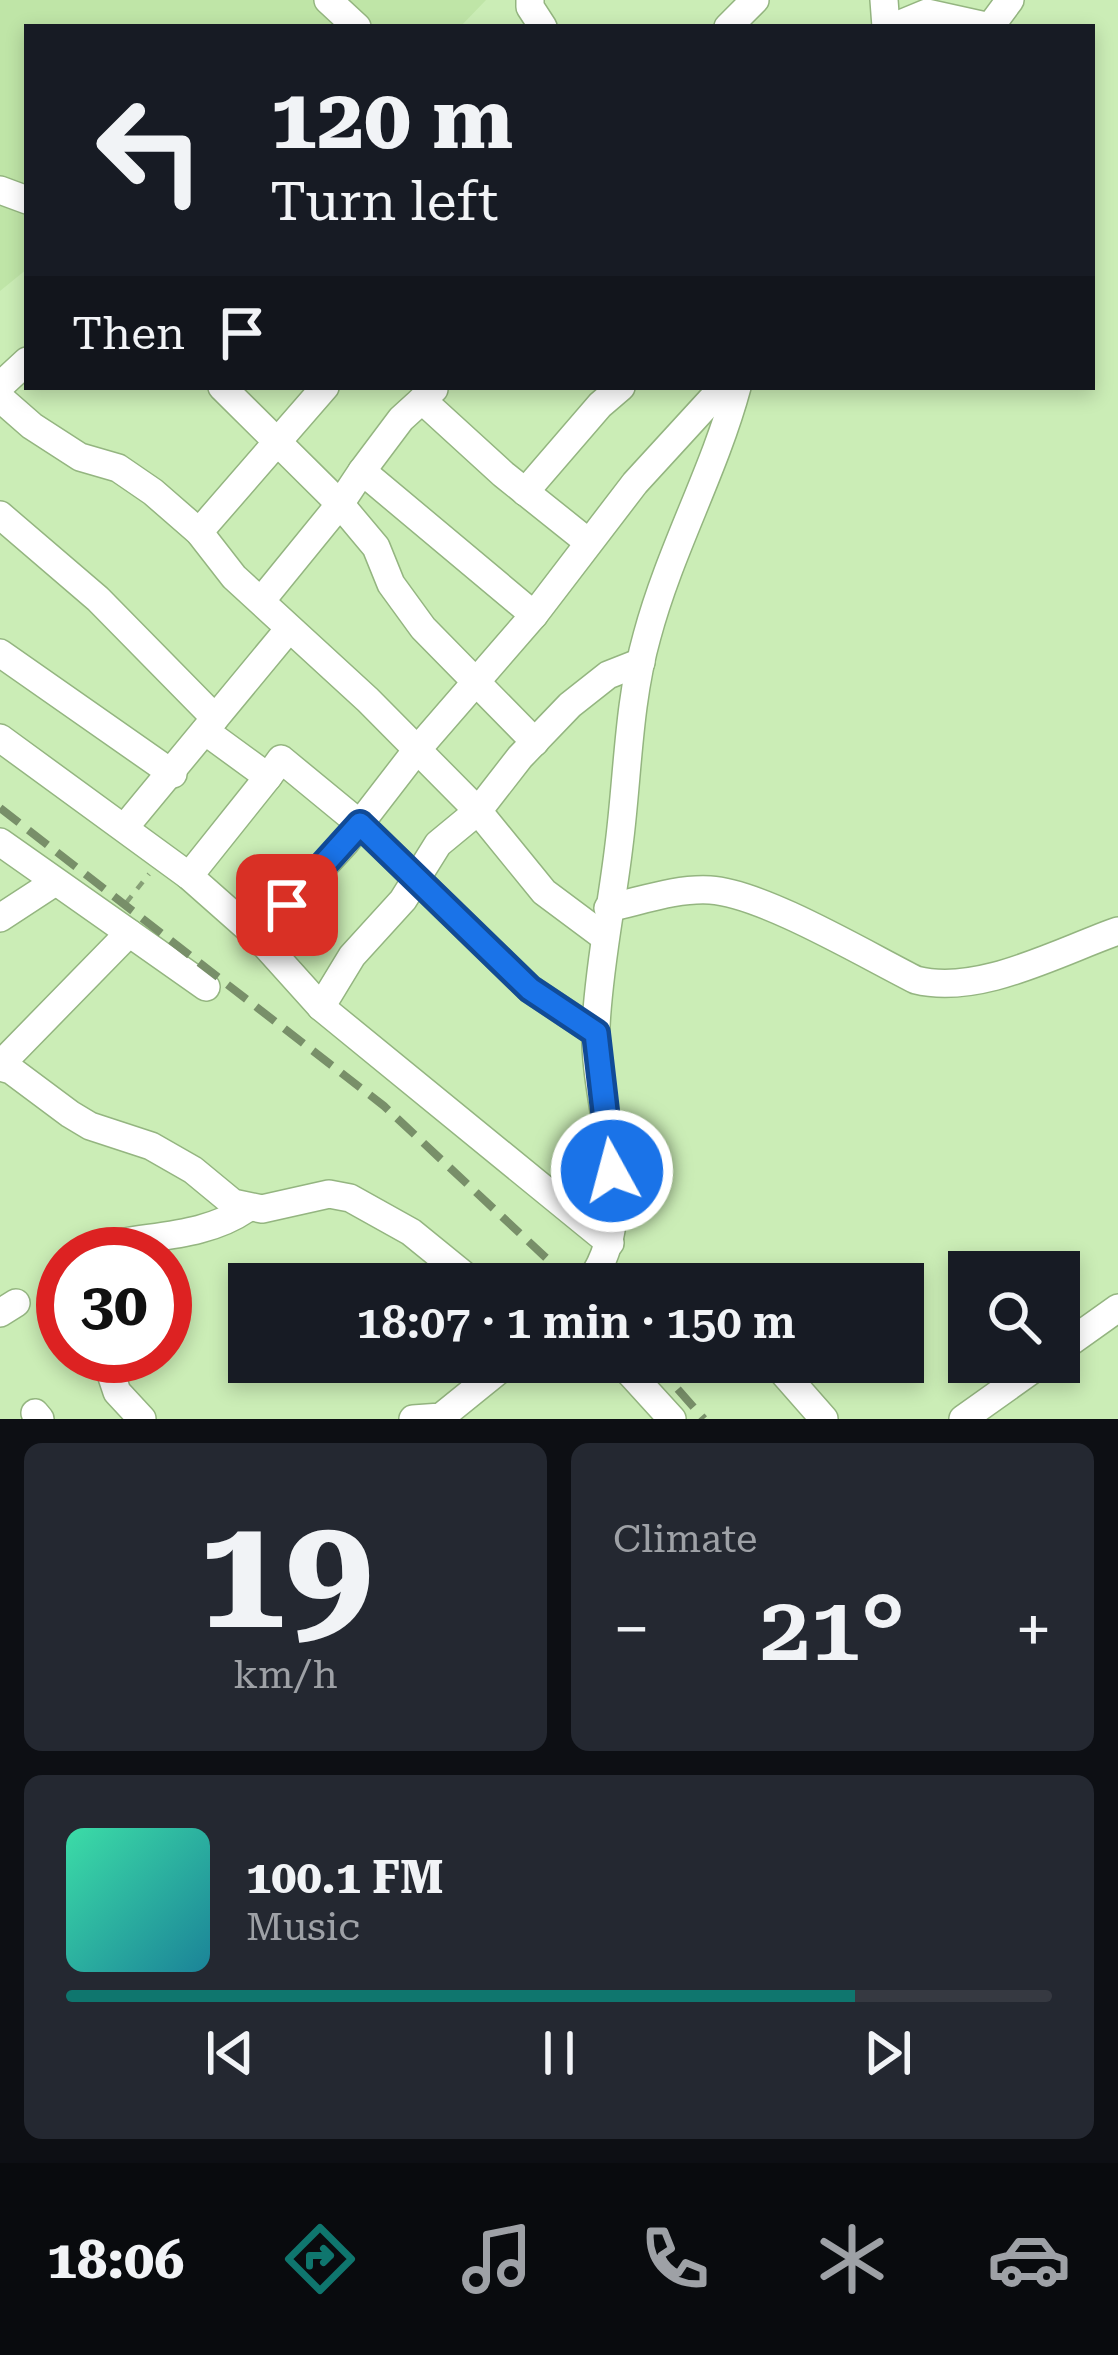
<!DOCTYPE html>
<html lang="en">
<head>
<meta charset="utf-8">
<style>
  body { margin:0; font-family:"Roboto Serif",serif; background:#242831; color:#f1f3f6; height:100vh; display:flex; flex-direction:column; font-size:45px; white-space:nowrap }
  * { box-sizing:border-box; margin:0 }
  p { font-size:39px; color:#9ea1a6 }
  .icon { flex:none; width:66px; height:66px; fill:none; stroke:currentColor; stroke-width:2; stroke-linecap:round; stroke-linejoin:round }
  .map { position:relative; height:1419px; overflow:hidden }
  .drawer { display:flex; flex-direction:column; gap:24px; padding:24px; background:#0d0f14; flex:1 }
  .drawer>* { flex:none }
  .guide { position:absolute; left:24px; top:24px; width:1071px; height:366px; border-radius:0px; box-shadow:0 6px 18px #0003; background:#171b24; color:#f1f3f6; overflow:hidden }
  .buttons { position:absolute; left:948px; top:1251px; display:grid; gap:24px }
  .buttons a { display:grid; place-items:center; width:132px; height:132px; border-radius:0px; background:#171b24; box-shadow:0 6px 18px #0003; font-size:60px }
  .speed { position:absolute; left:36px; top:1227px; display:flex; gap:24px; font-size:60px; font-weight:700; text-align:center }
  .speed>* { display:grid; place-content:center; width:156px; height:156px; border-radius:50%; background:#171b24; box-shadow:0 6px 18px #0003; line-height:1 }
  .speed .limit { border:18px solid #d22; background:#fff; color:#111 }
  .pin { position:absolute; display:grid; place-items:center; width:102px; height:102px; color:#fff; margin:-51px; border-radius:24px; box-shadow:0 6px 18px #0006 }
  .me { position:absolute; width:132px; margin:-66px; rotate:353deg; stroke-linejoin:round; filter:drop-shadow(0 0 9px #0008) }
  .turn { display:flex; align-items:center; gap:42px; height:252px; padding:0 48px; font-size:54px }
  .turn .icon { width:156px; height:156px; stroke-width:2.5 }
  .turn b { display:block; font-size:84px; line-height:102px }
  .then { display:flex; align-items:center; height:114px; padding:0 48px; background:#0003; gap:24px; font-size:45px }
  .big { font-size:90px; font-weight:600; line-height:1.1 }
  .drawer .tile { flex:1; display:flex; flex-direction:column; justify-content:center; gap:18px; min-width:0; padding:0 42px; border-radius:18px; background:#242831 }
  .drawer .dial { align-items:center; gap:0 }
  .dial b { font-size:156px; line-height:1 }
  .song { display:flex; align-items:center; gap:36px }
  .cover { width:144px; height:144px; border-radius:18px; background:linear-gradient(135deg,hsl(160 70% 55%),hsl(190 70% 35%)) }
  .played { height:12px; border-radius:6px; background:linear-gradient(90deg,#0f766e 80%,#363941 80%) }
  .keys { display:flex; justify-content:space-around; direction:ltr }
  .heat { display:flex; justify-content:space-between; align-items:center; font-size:66px; direction:ltr }
  .drawer .tiles { flex:1; display:grid; gap:24px; grid-template-columns:1fr 1fr }
  .tile:last-child { grid-column:span 2 }
  .trip { position:absolute; left:228px; top:1263px; width:696px; height:120px; border-radius:0px; background:#171b24; box-shadow:0 6px 18px #0003; font-weight:600; line-height:120px; text-align:center }
  .dock { display:flex; height:192px; justify-content:space-around; align-items:center; background:#090b0e; color:#9ea1a6 }
  .dock .icon { width:84px; height:84px }
  .dock .on { color:#0f766e }
  .dock b { font-size:54px; color:#f1f3f6 }
  .map>svg:first-child { display:block }
</style>
</head>
<body>
<div class="map">
<svg width="1118" height="1419" viewBox="0 0 1118 1419">
  <rect width="100%" height="100%" fill="#cbedb6"/>
  <polygon fill="#bfe5a7" points="0,0 486,0 460,27 27,27 27,269 0,291"/>
  <g fill="none" stroke-linecap="round" stroke-linejoin="round">
    <g stroke="#94b580" stroke-width="30">
      <g id="minor">
        <polyline points="328,0 357,27"/>
        <polyline points="530,0 530,7 543,27"/>
        <polyline points="884,0 886,27"/>
        <polyline points="728,27 755,0"/>
        <polyline points="893,27 927,13 990,27"/>
        <polyline points="990,27 1010,0"/>
        <polyline points="0,190 27,200"/>
        <polyline points="0,386 27,361"/>
        <polyline points="222,387 340,504 376,547 391,584 423,628 535,742"/>
        <polyline points="0,398 32,426 80,457 118,468 153,492 199,532 234,577 368,700 478,811 544,892 603,936"/>
        <polyline points="422,400 503,474 588,542"/>
        <polyline points="362,471 401,419 434,389"/>
        <polyline points="525,492 600,405 621,387"/>
        <polyline points="0,515 98,599 215,718"/>
        <polyline points="199,532 325,387"/>
        <polyline points="261,601 340,504 362,471 534,615"/>
        <polyline points="0,653 173,774"/>
        <polyline points="205,731 268,777 281,759 360,824 530,989 596,1033"/>
        <polyline points="0,738 189,876 258,937 321,1007 610,1243"/>
        <polyline points="125,827 288,630"/>
        <polyline points="0,842 206,987"/>
        <polyline points="189,876 268,777"/>
        <path d="M608,908C641,901 676,888 710,890C762,893 866,955 916,980C979,996 1058,952 1118,931"/>
        <polyline points="0,918 55,882"/>
        <polyline points="258,937 345,843 416,751 534,615 635,483 723,387"/>
        <polyline points="321,1007 352,956 403,900 438,844 478,811 520,757 570,705 608,675 641,662"/>
        <polyline points="0,1065 129,933"/>
        <polyline points="0,1067 11,1070 70,1114 90,1126 151,1146 193,1170 233,1203 262,1209 329,1194 350,1198 411,1232 475,1284"/>
        <path d="M125,1242C167,1235 211,1233 246,1209"/>
        <path d="M588,1284C643,1213 592,1107 596,1026C599,964 612,905 619,845C628,775 628,703 647,636C670,550 714,472 737,387"/>
        <polyline points="0,1313 16,1303"/>
        <polyline points="1059,1350 1118,1308"/>
        <polyline points="105,1356 117,1392 142,1419"/>
        <polyline points="620,1362 672,1419"/>
        <polyline points="774,1362 824,1419"/>
        <polyline points="35,1413 40,1419"/>
        <polyline points="413,1419 441,1417 509,1362"/>
        <polyline points="963,1419 1043,1362"/>
      </g>
    </g>
    <polyline stroke="#87a077" stroke-width="4.5" stroke-dasharray="9 9" stroke-linecap="butt" points="126,903 149,874"/>
    <use href="#minor" stroke="#fff" stroke-width="27"/>
    <g stroke="#788f69" stroke-width="8" stroke-dasharray="24 12" stroke-linecap="butt">
      <polyline points="0,808 384,1106 574,1284"/>
      <polyline points="654,1362 704,1419"/>
    </g>
  </g>
  <g fill="none" stroke-linecap="round" stroke-linejoin="round">
    <g stroke="#114b97" stroke-width="30">
      <polyline id="route" points="287,905 360,824 530,989 596,1033 612,1171"/>
    </g>
    <use href="#route" stroke="#1a73e8" stroke-width="21"/>
  </g>
</svg>
<div class="buttons">
<a><svg class="icon" aria-label="search" viewBox="0 0 24 24"><circle cx="10" cy="10" r="6"/><path d="M15 15l6 6"/></svg></a>
</div>
<div class="speed"><div class="limit">30</div></div>
<div class="pin" style="left:287px;top:905px;background:#d93025"><svg class="icon" aria-label="arrive" viewBox="0 0 24 24"><path d="M6 21V4h12l-3 4 3 4H6"/></svg></div>
<svg class="me" style="left:612px;top:1171px" viewBox="-20 -20 40 40"><circle r="17" fill="#1a73e8" stroke="#fff" stroke-width="3"/><path d="M0-11L8 9 0 5-8 9z" fill="#fff"/></svg>
<div class="trip">18:07 · 1 min · 150 m</div>
<div class="guide">
<div class="turn"><svg class="icon" aria-label="left" viewBox="0 0 24 24"><path d="M17 20v-9H6M10 6l-5 5 5 5"/></svg><div><b>120 m</b>Turn left</div></div>
<div class="then">Then<svg class="icon" aria-label="arrive" viewBox="0 0 24 24"><path d="M6 21V4h12l-3 4 3 4H6"/></svg></div>
</div>
</div>
<section class="drawer">
<div class="tiles">
<div class="tile dial"><b>19</b><p>km/h</p></div>
<div class="tile"><p>Climate</p>
<div class="heat"><a>−</a><b class="big">21°</b><a>+</a></div>
</div>
<div class="tile">
<div class="song"><i class="cover"></i><div><b>100.1 FM</b><p>Music</p></div></div>
<div class="played"></div>
<div class="keys"><svg class="icon" aria-label="previous" viewBox="0 0 24 24"><path d="M18 5L8 12l10 7zM5 5v14"/></svg><svg class="icon" aria-label="pause" viewBox="0 0 24 24"><path d="M8 5v14M16 5v14"/></svg><svg class="icon" aria-label="next" viewBox="0 0 24 24"><path d="M6 5l10 7-10 7zM19 5v14"/></svg></div>
</div>
</div>
</section>
<nav class="dock">
<b>18:06</b>
<svg class="icon on" aria-label="directions" viewBox="0 0 24 24"><path d="M12 3l9 9-9 9-9-9zM9 14v-3h6M13 9l2 2-2 2"/></svg>
<svg class="icon" aria-label="music" viewBox="0 0 24 24"><path d="M9 18V5l10-2v13"/><circle cx="6" cy="18" r="3"/><circle cx="16" cy="16" r="3"/></svg>
<svg class="icon" aria-label="phone" viewBox="0 0 24 24"><path d="M5 4h4l2 5-3 2q2 4 5 5l2-3 5 2v4C11 20 4 13 5 4z"/></svg>
<svg class="icon" aria-label="climate" viewBox="0 0 24 24"><path d="M12 3v18M4 7l16 10M4 17L20 7"/></svg>
<svg class="icon" aria-label="car" viewBox="0 0 24 24"><path d="M5 17H2v-5l4-1 3-4h7l3 4 3 1v5h-3M9 17h6M6 11h13"/><circle cx="7" cy="17" r="2"/><circle cx="17" cy="17" r="2"/></svg>
</nav>
</body>
</html>
